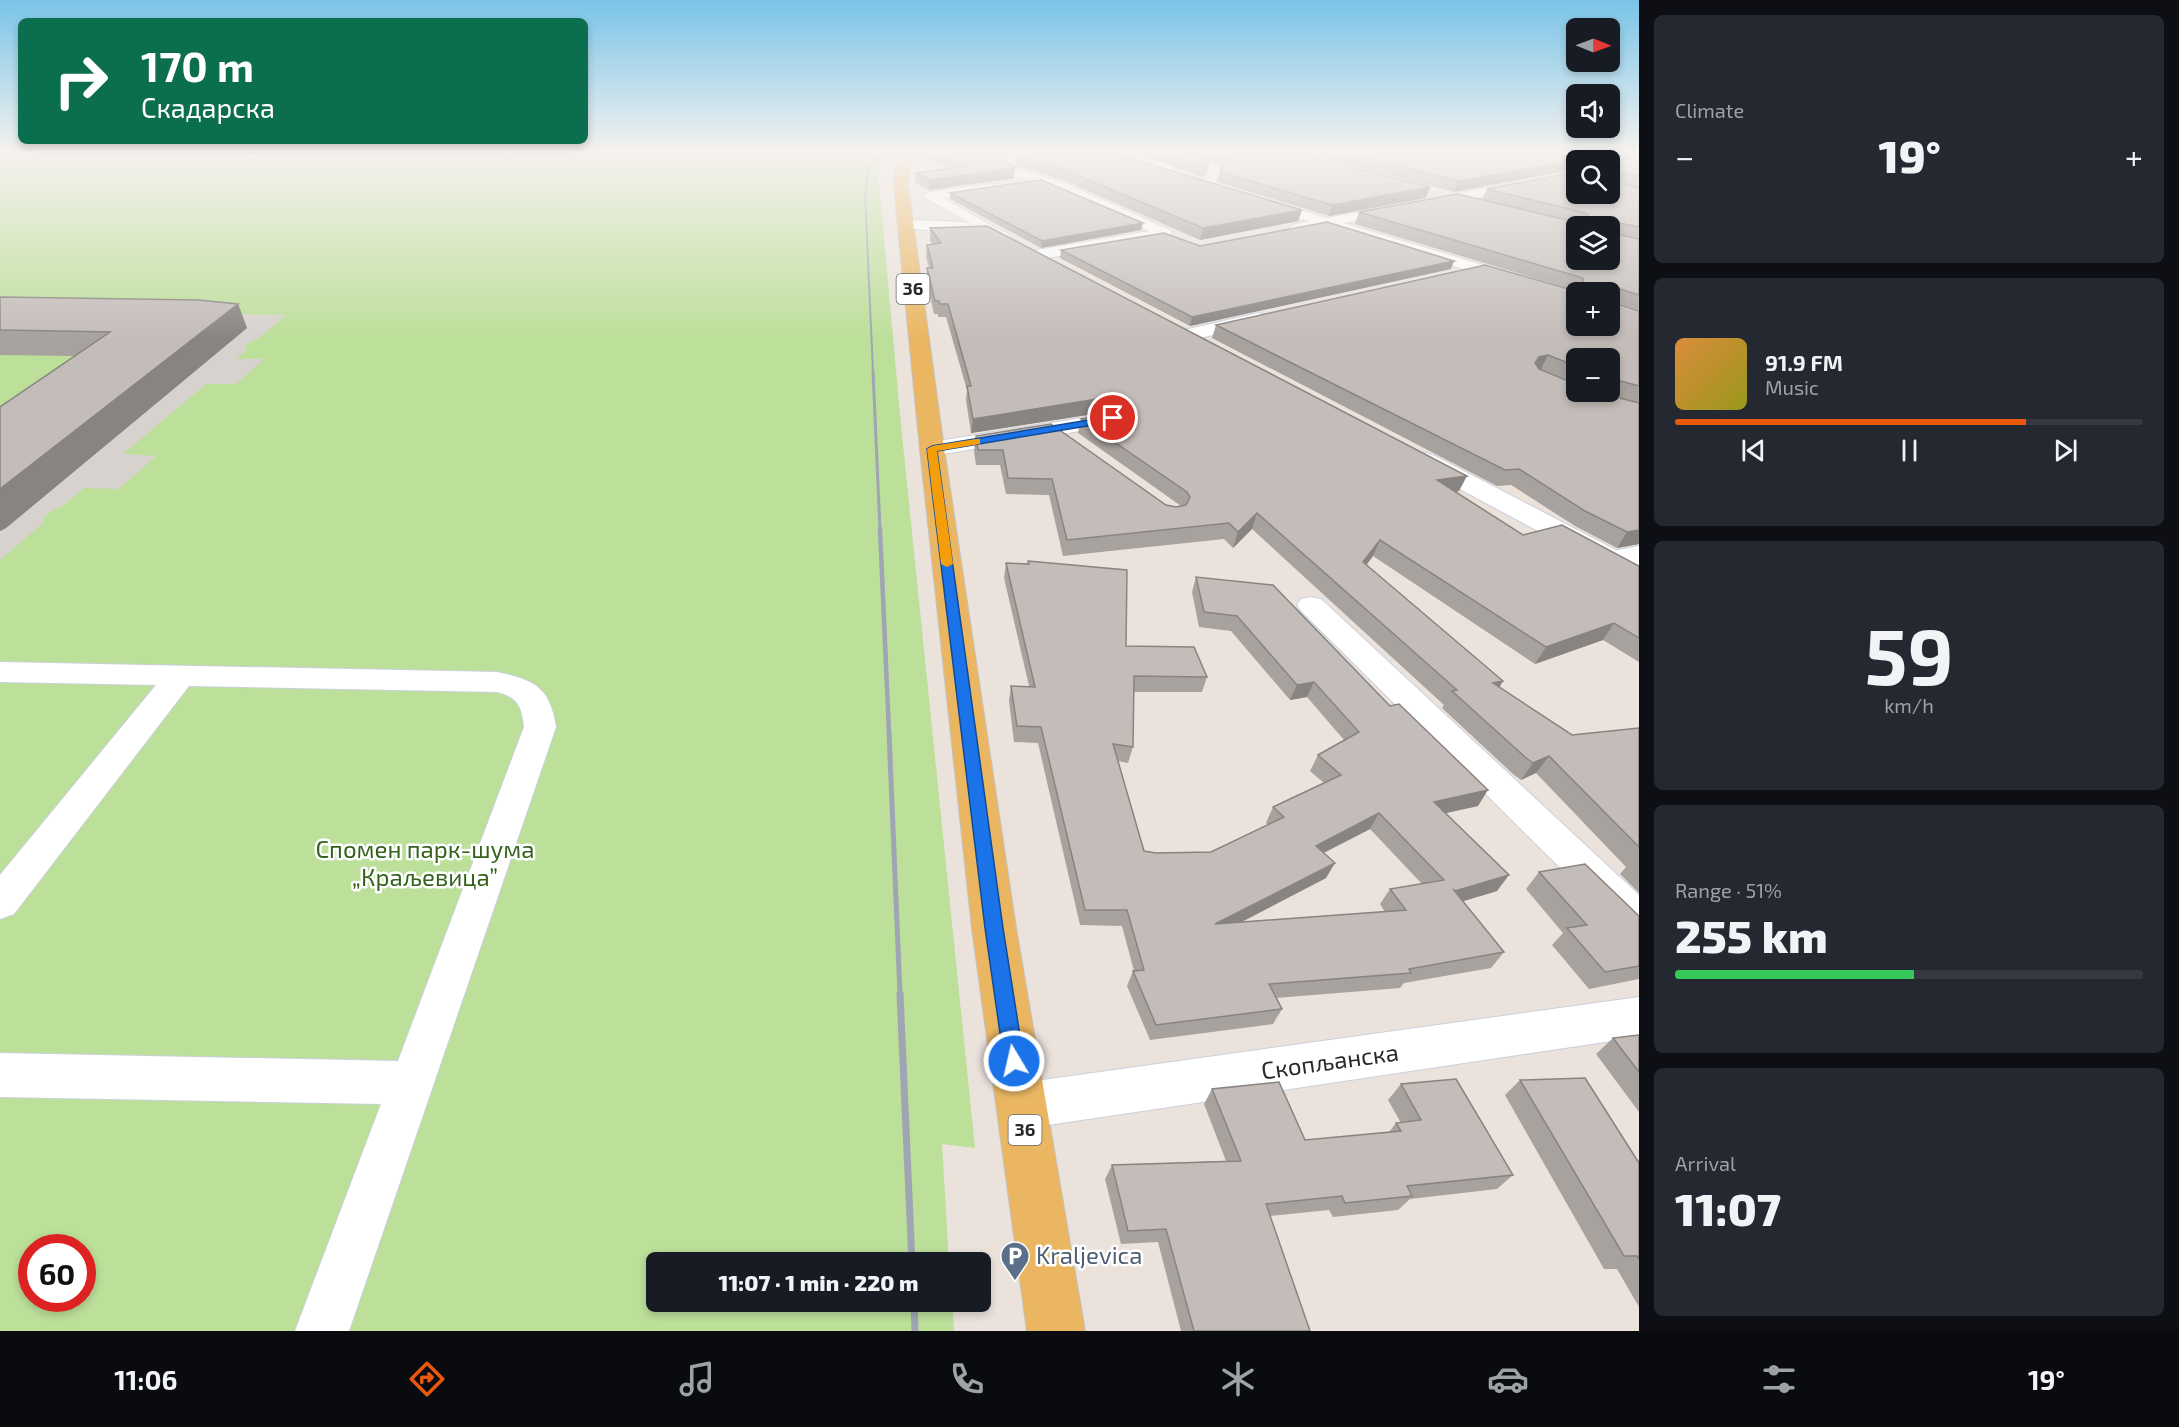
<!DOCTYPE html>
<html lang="en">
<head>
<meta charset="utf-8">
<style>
  body { margin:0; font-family:"Exo 2",sans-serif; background:#242831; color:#f1f3f6; height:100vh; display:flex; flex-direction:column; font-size:22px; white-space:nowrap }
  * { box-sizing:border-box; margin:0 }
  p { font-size:20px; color:#9ea1a6 }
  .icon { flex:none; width:33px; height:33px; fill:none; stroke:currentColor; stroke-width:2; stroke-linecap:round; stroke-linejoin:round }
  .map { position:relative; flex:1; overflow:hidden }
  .sheet { display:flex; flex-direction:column; gap:15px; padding:15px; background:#0d0f14; width:540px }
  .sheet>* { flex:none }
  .guide { position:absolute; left:18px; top:18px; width:570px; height:126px; border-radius:9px; box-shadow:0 3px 9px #0003; background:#0b6e4f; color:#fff; overflow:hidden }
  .needle { width:39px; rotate:91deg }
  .buttons { position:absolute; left:1566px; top:18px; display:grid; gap:12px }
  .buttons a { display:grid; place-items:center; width:54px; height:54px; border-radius:9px; background:#171b24; box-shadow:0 3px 9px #0003; font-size:30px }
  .speed { position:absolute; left:18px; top:1234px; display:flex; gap:12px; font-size:30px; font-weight:700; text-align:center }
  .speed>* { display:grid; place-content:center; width:78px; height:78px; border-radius:50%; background:#171b24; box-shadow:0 3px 9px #0003; line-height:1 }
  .speed .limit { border:9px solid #d22; background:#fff; color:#111 }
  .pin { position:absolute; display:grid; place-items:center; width:51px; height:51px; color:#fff; margin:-26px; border:3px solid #fff; border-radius:50%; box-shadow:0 2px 6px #0007 }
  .me { position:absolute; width:66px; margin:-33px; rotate:351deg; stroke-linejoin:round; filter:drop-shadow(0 0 4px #0008) }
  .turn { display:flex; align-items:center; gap:21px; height:126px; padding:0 24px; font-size:27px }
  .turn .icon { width:78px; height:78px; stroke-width:2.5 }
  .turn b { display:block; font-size:42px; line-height:51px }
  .big { font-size:45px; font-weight:800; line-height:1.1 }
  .sheet .tile { flex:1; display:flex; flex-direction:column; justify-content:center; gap:9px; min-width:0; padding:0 21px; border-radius:9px; background:#242831 }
  .sheet .dial { align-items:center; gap:0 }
  .dial b { font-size:78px; line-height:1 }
  .song { display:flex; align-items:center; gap:18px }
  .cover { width:72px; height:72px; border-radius:9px; background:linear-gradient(135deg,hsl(30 70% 55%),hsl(60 70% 35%)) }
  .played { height:6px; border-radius:3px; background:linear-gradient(90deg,#ea580c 75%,#363941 75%) }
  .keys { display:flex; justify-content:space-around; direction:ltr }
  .heat { display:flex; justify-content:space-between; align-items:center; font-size:33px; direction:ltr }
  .charge { height:9px; border-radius:4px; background:linear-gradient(90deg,#34c759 51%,#363941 0) }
  .trip { position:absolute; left:646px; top:1252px; width:345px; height:60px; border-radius:9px; background:#171b24; box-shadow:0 3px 9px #0003; font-weight:800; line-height:60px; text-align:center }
  .menu { display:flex; height:96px; justify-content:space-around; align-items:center; background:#090b0e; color:#9ea1a6 }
  .menu .icon { width:42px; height:42px }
  .menu .active { color:#ea580c }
  .menu b { font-size:27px; color:#f1f3f6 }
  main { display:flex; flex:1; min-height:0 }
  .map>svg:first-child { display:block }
</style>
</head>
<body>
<main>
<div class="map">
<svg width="1639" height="1331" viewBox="0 0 1639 1331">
  <rect width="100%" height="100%" fill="#ebe2dc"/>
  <path fill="#bcdf9a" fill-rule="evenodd" d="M0,153H890L878,172L901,425L975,1148L942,1144L949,1263H657V1302H952L954,1331H0ZM32,1248H82V1299H32Z"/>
  <polygon fill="#d7d2ce" points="136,313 286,315 259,338 245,345 247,349 236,359 264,359 236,384 206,384 123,454 156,456 119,489 84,488 63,506 51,511 44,517 43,523 0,560 0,531 234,339"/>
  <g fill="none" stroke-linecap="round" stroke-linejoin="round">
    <g stroke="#cad0db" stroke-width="2">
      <g id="street">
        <polygon points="1011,153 1028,153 1014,160 1015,168 1062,182 1170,230 1172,233 1165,237 1037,260 1032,258 1029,255 1032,252 1037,250 1149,231 1052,188 1007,174 1002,167 1002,158"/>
        <path d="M1114,153C1135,153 1175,163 1190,179L1184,183L1179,182Z"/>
        <polygon points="1178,153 1194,153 1223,169 1211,188 1201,188 1200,185 1210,170"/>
        <polygon points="1576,171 1576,179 1296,232 1289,228 1296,224"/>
        <polygon points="989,184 994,185 996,188 994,191 943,198 994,227 996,230 989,234 923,196 930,192"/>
        <polygon points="1113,413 1121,414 1124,419 1121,424 932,456 924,454 921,449 924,444 932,442"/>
        <polygon points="1639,546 1639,562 1612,567 1603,565 1599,559 1603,553"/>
        <polygon points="1311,597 1321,599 1639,895 1639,937 1625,932 1301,611 1297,605 1301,599"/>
        <path d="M0,662L497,672C534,680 550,687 556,727L349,1331H295L381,1104L0,1097V1053L398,1061L524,727C522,707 518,697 497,692L189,686L14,914L0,919V875L156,685L0,682Z"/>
        <polygon points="1639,997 1639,1037 1021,1129 1005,1122 998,1106 1005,1090 1021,1083"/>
      </g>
    </g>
    <g stroke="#cad0db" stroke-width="2">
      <g id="secondary">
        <polygon points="1257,197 1576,293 1576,304 1252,204 1250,201"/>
        <path d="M906,220C931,221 998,219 1014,239L1006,244L970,233L900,228L898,225L900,222Z"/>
        <polygon points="1258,313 1265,315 1268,319 1265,323 1187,341 1180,339 1177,335 1180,331"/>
        <polygon points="1426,453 1435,456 1639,562 1639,583 1629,580 1417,466 1413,461 1417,456"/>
      </g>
    </g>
    <g stroke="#c3c3c3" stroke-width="2">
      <polygon id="primary" points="901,153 914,153 909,167 908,186 944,449 1016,928 1085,1331 1027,1331 972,928 920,449 894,186 895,167"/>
    </g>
    <use href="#street" fill="#fff" fill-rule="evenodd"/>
    <use href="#secondary" fill="#fff" fill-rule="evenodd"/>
    <use href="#primary" fill="#eab662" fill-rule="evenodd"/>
    <polyline stroke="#9fa5b3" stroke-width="2" points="873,372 865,194 869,167 876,153"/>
    <polyline stroke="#9fa5b3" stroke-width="3" points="873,371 880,530"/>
    <polyline stroke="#9fa5b3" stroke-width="4.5" points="880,529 889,733"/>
    <polyline stroke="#9fa5b3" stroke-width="5" points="889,732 900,995"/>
    <g stroke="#9fa5b3" stroke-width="7">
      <polyline points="900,994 912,1263"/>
      <polyline points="914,1302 915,1331"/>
    </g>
  </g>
  <g fill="#a8a29e" fill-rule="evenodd">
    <polygon points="917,153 1007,153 1003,156 1005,162 1014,178 929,190 915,183 916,173 949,168"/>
    <polygon points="1017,153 1302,210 1298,221 1200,240 1063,180 1017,166 1016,161"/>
    <polygon points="1134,153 1195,153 1209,161 1207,171 1202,177 1144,155"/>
    <polygon points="1199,153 1299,153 1304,155 1430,187 1426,198 1329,216 1217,182 1220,172 1223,167"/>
    <path d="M1306,153H1639V157L1613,163L1615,165L1639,160V310L1615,302V303L1639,311V403L1599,392H1610V358H1576V383L1540,369L1639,544L1617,548L1575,526L1511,485L1497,486L1212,338L1216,325L1577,292V291L1355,224L1359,212L1482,199L1487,189L1576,194L1610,160H1576L1454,192ZM1576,292H1610L1576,326Z"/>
    <polygon points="950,193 1143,223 1141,230 1041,248 950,199"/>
    <polygon points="930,228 1459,491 1456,492 1523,535 1639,566 1639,662 1603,640 1535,664 1373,556 1366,565 1499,688 1572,735 1639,728 1639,893 1620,874 1626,867 1536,773 1521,780 1513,774 1442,708 1444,705 1252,529 1233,548 1224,539 1063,556 1049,495 1006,494 1000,465 976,465 974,451 976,436 1166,505 1176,507 1181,506 1078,433 1081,419 1121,412 1113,411 971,433 966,400 967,390 946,317 938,317 938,314 934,314 926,280 927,268 929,268 926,256 927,245 932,244 930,240"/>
    <polygon points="1200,246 1451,269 1190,326 1060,258 1061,250"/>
    <polygon points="0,297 238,304 247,328 6,528 0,531 0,407 74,356 0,355"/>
    <path d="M1028,561L1126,646L1207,677L1202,692H1134L1133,747L1128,763L1118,761L1144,851L1156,853L1211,852L1268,825L1266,823L1273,807L1324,783L1310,771L1318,755L1344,740L1307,697L1290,700L1231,631L1199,627L1192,592L1196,577L1478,806L1445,813L1497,891L1463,901L1504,952L1491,968L1404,983L1400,988L1276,998L1282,1009L1273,1024L1150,1040L1127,986L1133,971H1134L1122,926L1080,925L1038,743L1014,742L1009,701L1011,686H1029L1004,578L1006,563H1028ZM1370,829L1422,884L1390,889L1380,904L1385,912L1242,922L1326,878L1324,853Z"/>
    <polygon points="1539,872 1639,916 1639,979 1589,989 1552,945 1563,933 1526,889"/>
    <polygon points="1639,1035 1639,1112 1596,1054 1613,1038"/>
    <polygon points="1520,1080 1639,1163 1639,1307 1617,1269 1604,1269 1505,1095"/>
    <polygon points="1401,1084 1513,1175 1497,1189 1410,1199 1398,1210 1333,1217 1329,1210 1270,1216 1310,1331 1181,1331 1158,1242 1121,1244 1105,1179 1112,1165 1226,1161 1204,1104 1212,1089 1305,1140 1389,1132 1396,1123 1401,1123 1388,1100"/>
  </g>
  <g fill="#888481">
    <polygon points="1616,153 1639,153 1639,157 1610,163 1613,154"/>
    <polygon points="1582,159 1582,160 1576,160 1576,169 1454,192 1458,181"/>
    <polygon points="1209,161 1207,171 1202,177 1205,167"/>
    <polygon points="1015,168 1014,178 929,190 930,180"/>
    <polygon points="1430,187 1426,198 1329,216 1332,205"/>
    <polygon points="1302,210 1298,221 1200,240 1203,228"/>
    <polygon points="1143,223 1141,230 1041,248 1042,241"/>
    <polygon points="1454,261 1451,269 1190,326 1192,317"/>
    <polygon points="238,304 247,328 6,528 0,531 0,489"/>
    <polygon points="1548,355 1541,369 1532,371 1535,363 1539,357"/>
    <polygon points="1116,396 1113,411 971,433 973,419"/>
    <polygon points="1467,476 1459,491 1430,496 1437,480"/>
    <polygon points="1257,513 1252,529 1233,548 1238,532"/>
    <polygon points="1639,530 1639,544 1617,548 1627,532"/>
    <polygon points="1380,540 1373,556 1356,579 1363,562"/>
    <polygon points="1614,623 1603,640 1535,664 1546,647"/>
    <polygon points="1503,681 1493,698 1493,683"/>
    <polygon points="1314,682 1307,697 1290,700 1297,685"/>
    <polygon points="1549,756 1536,773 1521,780 1533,763"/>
    <polygon points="1488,790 1478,806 1424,818 1434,802"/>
    <polygon points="1379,813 1370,829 1307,861 1316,846"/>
    <polygon points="1335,863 1326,878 1208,939 1215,924"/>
    <polygon points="1509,875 1497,891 1444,907 1455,891"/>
  </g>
  <g fill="#c3bcb8" stroke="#888481" stroke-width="1.5" fill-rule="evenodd">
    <polygon points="938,153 1002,153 1005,162 1015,168 930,180 916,173 967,166"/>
    <polygon points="1018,153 1112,153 1302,210 1203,228 1064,170 1018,156"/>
    <polygon points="1167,153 1195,153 1209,161 1205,167"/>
    <polygon points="1218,153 1299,153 1304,155 1430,187 1332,205 1220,172 1228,158"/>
    <path d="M1347,153H1616L1613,154V163L1615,165L1639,160V176L1614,171L1615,183L1639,188V227L1614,222L1615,234L1639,239V295L1617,288L1615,290V303L1639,311V386L1610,378V358H1576V366L1548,355L1539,357L1535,363L1539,369L1576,384V392H1596L1639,403V530L1627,532L1585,511L1519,469L1505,470L1216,325L1485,265L1579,292H1576V326H1610V292H1584L1583,278L1359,212L1458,194L1583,224L1584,217L1588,215L1586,213L1487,189L1576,172V194H1610V160H1582V159L1458,181ZM1576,226H1610V260H1576Z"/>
    <polygon points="1041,180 1143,223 1042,241 950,193"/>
    <polygon points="1327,222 1454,261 1192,317 1061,250 1164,233 1200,246"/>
    <polygon points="987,226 1467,476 1437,480 1523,535 1562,525 1639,566 1639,638 1614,623 1546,647 1380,540 1363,562 1503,681 1493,683 1572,735 1639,728 1639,847 1549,756 1533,763 1525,757 1452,691 1457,690 1257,513 1238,532 1229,523 1067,540 1052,479 1008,478 1003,450 978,450 976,436 1051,424 1166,505 1176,507 1186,505 1190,497 1187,492 1081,419 1125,412 1129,403 1124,397 1116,396 973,419 967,386 971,386 948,304 939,304 939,301 935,301 927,268 933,268 927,245 941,243 930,228"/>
    <polygon points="0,297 199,300 238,304 0,489 0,407 110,332 0,330"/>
    <path d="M1028,561L1127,570L1126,646L1194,647L1207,677L1134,676L1133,747L1113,744L1144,851L1156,853L1211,852L1284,817L1273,807L1341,775L1318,755L1359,732L1314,682L1297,685L1237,616L1204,612L1196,577L1273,585L1390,706L1399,704L1488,790L1434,802L1509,875L1455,891L1453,889L1504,952L1409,969L1411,973L1269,984L1282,1009L1156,1025L1133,971L1144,970L1127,910H1085L1041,727L1017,726L1011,686L1035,687L1006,563L1029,564ZM1379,813L1444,880L1390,889L1406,910L1215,924L1335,863L1316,846Z"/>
    <polygon points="1585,864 1639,916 1639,966 1605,972 1567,928 1587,925 1539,872"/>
    <polygon points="1639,1035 1639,1072 1613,1038"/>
    <polygon points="1585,1078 1639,1163 1639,1259 1637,1256 1624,1256 1520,1080"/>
    <polygon points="1456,1079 1513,1175 1407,1186 1412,1196 1345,1203 1342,1196 1266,1204 1310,1331 1194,1331 1166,1229 1128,1231 1112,1165 1241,1161 1212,1089 1279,1082 1305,1140 1401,1131 1396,1123 1421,1120 1401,1084"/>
  </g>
  <linearGradient id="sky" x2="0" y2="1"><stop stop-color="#79c4e8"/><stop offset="0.45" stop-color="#f6f2ef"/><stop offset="1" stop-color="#f6f2ef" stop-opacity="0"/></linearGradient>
  <rect width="1639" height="339" fill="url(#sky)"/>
  <polygon fill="#1a73e8" stroke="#114b97" stroke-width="1.5" points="1113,416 1117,416 1117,421 937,451 1003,928 1024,1061 1021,1068 1014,1071 1007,1068 1004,1061 985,928 927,449 932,446"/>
  <polygon fill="#f59e0b" points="976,439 980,439 980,444 937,451 953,564 947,567 941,564 927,449 932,446"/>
  <defs>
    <g id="parking-pin" transform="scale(1.5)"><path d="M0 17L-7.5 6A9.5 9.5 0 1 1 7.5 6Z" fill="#5c6f8a" stroke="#fff"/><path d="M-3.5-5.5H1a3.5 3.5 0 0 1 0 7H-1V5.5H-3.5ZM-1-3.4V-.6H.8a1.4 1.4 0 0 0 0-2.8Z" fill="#fff"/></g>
  </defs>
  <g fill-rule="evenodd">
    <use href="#parking-pin" x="1015" y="1256"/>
  </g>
  <g text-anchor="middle" stroke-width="5" stroke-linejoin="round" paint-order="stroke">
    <g fill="#fff" stroke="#696969" stroke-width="1.5">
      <rect x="896.5" y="274" width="33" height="30" rx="4.5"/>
      <rect x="1008.5" y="1115" width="33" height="30" rx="4.5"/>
    </g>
    <g font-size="18" font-weight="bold" fill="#292929">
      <text x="913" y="295">36</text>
      <text x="1025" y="1136">36</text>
    </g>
    <g font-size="24" fill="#35631d" stroke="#fff">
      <text x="425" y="858">Спомен парк-шума<tspan x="425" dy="28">„Краљевица”</tspan></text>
    </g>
    <g font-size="24" fill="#292929" stroke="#fff">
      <text transform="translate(1330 1062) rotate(-8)" y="8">Скопљанска</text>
    </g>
    <g font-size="24" fill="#4e5e75" stroke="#fff" text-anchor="start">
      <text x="1036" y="1264">Kraljevica</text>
    </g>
  </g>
</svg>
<div class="buttons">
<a><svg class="needle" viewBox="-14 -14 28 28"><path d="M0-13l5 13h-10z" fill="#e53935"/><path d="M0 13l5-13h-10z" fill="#9ea1a6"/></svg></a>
<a><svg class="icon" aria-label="sound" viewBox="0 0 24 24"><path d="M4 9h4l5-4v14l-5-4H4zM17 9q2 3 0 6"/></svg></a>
<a><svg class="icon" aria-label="search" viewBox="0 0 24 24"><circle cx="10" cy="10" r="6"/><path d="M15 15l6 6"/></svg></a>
<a><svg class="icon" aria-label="layers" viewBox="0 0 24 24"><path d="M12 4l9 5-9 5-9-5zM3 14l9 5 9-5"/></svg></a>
<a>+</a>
<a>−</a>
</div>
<div class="speed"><div class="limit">60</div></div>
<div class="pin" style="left:1113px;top:418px;background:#d93025"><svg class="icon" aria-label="arrive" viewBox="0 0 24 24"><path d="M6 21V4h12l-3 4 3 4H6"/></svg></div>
<svg class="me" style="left:1014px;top:1061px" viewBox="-20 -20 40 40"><circle r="17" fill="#1a73e8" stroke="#fff" stroke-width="3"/><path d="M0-11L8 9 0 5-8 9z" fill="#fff"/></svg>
<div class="trip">11:07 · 1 min · 220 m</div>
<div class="guide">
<div class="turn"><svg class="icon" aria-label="right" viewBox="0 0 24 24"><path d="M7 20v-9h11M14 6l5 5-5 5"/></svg><div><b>170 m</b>Скадарска</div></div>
</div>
</div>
<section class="sheet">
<div class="tile"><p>Climate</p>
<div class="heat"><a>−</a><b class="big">19°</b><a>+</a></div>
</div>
<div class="tile">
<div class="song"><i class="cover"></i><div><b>91.9 FM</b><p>Music</p></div></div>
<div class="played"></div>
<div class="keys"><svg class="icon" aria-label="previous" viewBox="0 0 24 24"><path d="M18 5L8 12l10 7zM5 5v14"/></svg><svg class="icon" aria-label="pause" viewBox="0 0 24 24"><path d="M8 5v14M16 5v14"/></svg><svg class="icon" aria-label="next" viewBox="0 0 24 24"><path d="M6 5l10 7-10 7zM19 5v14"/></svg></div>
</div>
<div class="tile dial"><b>59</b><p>km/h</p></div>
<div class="tile"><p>Range · 51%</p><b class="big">255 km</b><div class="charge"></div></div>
<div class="tile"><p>Arrival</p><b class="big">11:07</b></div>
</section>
</main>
<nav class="menu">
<b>11:06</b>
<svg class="icon active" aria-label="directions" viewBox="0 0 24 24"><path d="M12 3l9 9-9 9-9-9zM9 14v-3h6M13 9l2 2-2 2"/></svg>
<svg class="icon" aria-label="music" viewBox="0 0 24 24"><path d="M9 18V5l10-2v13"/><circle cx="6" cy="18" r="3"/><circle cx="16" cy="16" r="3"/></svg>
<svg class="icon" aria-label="phone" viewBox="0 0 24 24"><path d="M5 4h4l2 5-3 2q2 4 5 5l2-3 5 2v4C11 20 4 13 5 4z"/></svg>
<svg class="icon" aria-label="climate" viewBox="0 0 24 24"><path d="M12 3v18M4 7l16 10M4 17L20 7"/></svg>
<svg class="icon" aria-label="car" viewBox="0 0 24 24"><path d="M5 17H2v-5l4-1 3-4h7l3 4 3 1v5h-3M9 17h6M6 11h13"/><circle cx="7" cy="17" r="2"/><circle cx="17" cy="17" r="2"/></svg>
<svg class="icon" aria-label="filters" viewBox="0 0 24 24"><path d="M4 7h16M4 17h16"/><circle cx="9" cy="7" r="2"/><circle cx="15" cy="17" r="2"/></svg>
<b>19°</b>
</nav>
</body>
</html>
